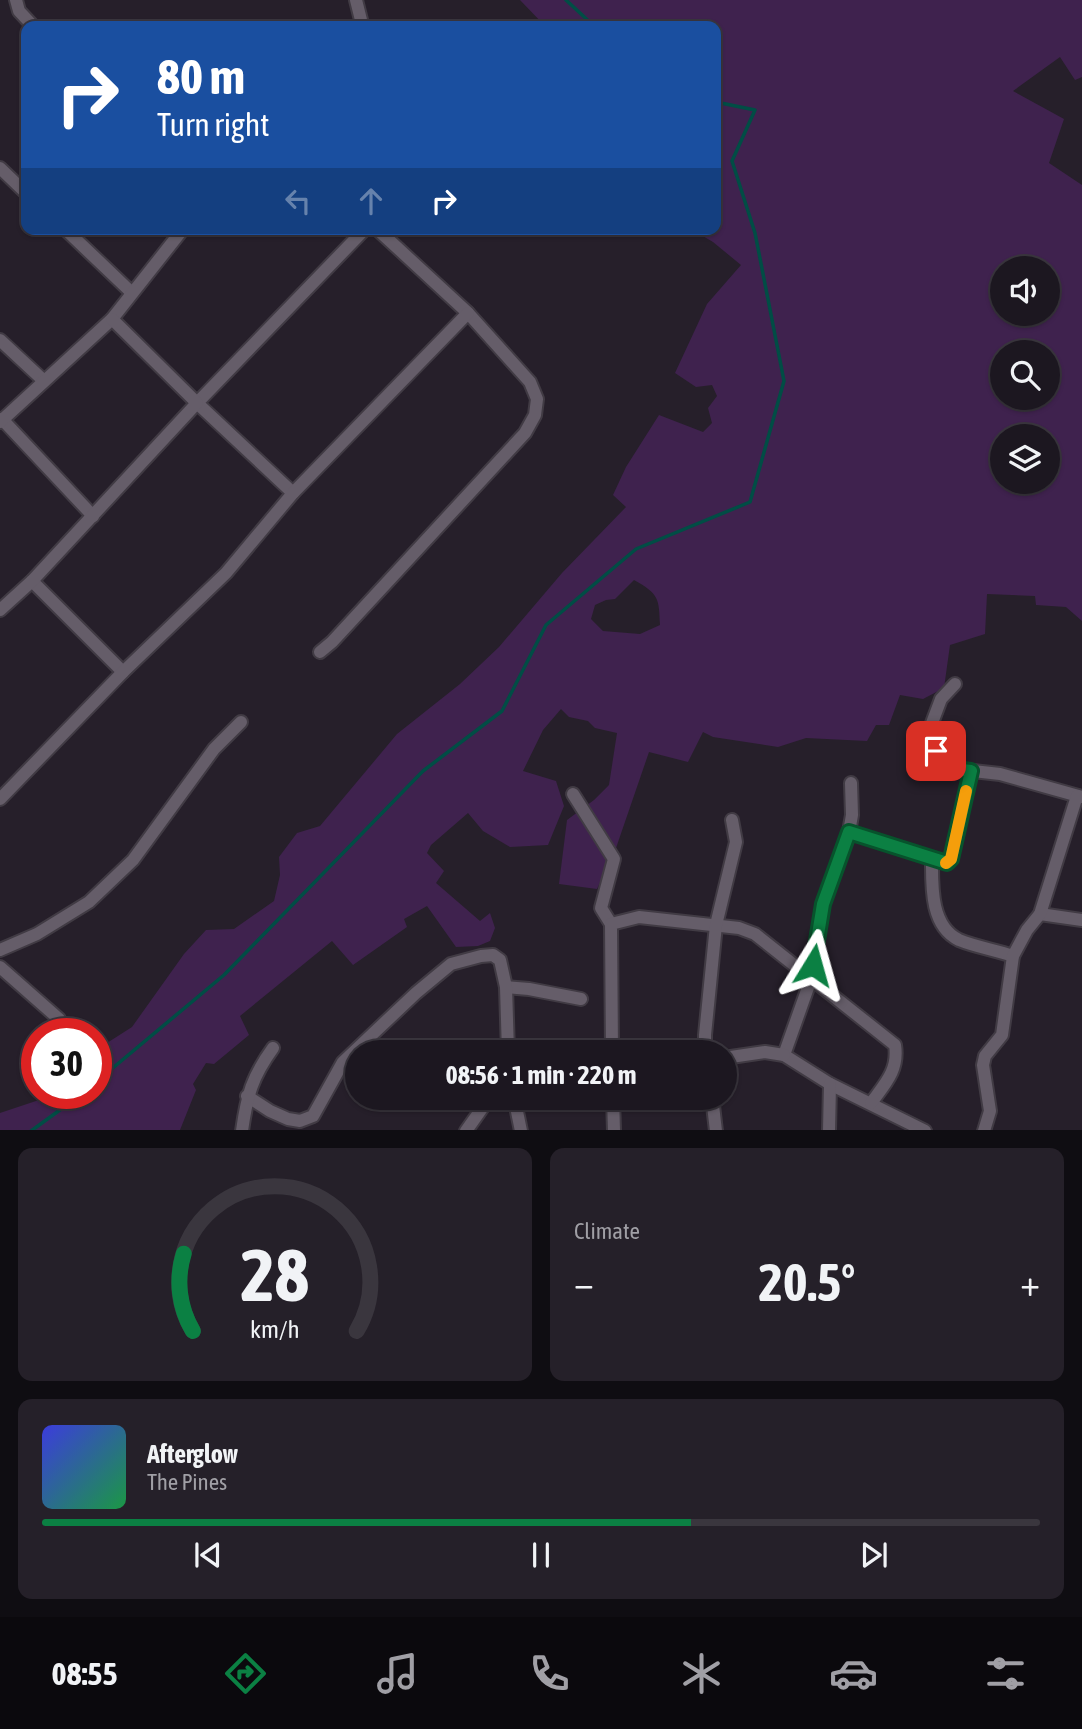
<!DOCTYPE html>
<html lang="en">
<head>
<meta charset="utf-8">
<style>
  body { margin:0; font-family:"Asap Condensed",sans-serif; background:#252029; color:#f1f3f6; height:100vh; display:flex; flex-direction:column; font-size:26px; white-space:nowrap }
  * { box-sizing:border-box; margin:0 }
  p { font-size:23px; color:#a09fa5 }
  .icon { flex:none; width:38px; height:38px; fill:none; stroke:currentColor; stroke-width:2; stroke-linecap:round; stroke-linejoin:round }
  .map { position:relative; height:1130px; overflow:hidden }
  .details { display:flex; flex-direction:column; gap:18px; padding:18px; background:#0f0d12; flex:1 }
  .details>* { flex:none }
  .hud { position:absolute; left:21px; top:21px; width:700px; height:214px; border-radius:14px; box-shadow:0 2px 5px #0004,0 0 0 2px #3a363e; background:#1a4fa0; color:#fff; overflow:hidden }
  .fabs { position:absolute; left:990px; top:256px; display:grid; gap:14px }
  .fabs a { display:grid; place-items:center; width:70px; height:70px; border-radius:50%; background:#1c1720; box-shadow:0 2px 5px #0004,0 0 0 2px #3a363e; font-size:35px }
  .speed { position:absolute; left:21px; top:1018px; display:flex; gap:14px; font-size:35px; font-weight:700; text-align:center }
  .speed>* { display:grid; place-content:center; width:91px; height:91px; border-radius:50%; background:#1c1720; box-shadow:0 2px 5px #0004,0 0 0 2px #3a363e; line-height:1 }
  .speed .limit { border:10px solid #d22; background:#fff; color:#111 }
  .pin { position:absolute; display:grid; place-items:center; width:60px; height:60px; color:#fff; margin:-30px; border-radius:14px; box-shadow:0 4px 10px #0006 }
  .me { position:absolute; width:77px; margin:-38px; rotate:8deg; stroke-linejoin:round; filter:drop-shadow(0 0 5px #0008) }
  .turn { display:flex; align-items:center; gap:24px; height:147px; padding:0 21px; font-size:32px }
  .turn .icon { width:91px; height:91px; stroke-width:2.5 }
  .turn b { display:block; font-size:49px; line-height:60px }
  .lanes { display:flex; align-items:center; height:66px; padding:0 21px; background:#0003; justify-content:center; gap:35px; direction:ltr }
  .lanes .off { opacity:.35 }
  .big { font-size:52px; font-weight:700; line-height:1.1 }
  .details .widget { flex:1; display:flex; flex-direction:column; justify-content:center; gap:10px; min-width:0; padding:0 24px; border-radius:14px; background:#252029 }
  .details .dial { align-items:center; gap:0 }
  .dial svg { height:182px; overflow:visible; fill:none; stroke:#3a363e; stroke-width:7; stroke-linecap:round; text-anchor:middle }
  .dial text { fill:#f1f3f6; stroke:none }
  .song { display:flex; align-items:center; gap:21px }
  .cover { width:84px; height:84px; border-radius:10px; background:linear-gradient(135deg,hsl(240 70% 55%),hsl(140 70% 35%)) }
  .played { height:7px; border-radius:4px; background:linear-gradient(90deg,#0b8043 65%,#3a363e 65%) }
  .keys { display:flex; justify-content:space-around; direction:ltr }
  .heat { display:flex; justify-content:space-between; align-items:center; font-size:38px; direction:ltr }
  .details .tiles { flex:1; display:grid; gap:18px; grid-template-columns:1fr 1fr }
  .widget:last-child { grid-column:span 2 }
  .trip { position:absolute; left:345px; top:1040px; width:392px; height:70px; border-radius:35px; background:#1c1720; box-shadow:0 2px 5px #0004,0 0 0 2px #3a363e; font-weight:700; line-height:70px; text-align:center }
  .menu { display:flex; height:112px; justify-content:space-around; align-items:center; background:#0b090d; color:#a09fa5 }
  .menu .icon { width:49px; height:49px }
  .menu .on { color:#0b8043 }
  .menu b { font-size:32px; color:#f1f3f6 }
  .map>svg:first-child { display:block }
</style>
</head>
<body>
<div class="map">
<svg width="1082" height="1131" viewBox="0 0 1082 1131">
  <rect width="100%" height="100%" fill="#261f2a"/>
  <path fill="#3f224e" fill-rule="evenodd" d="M520,0H1082V77L1075,80L1060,57L1013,91L1064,119L1049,163L1082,185V621L1066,607L1036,605L1035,596L987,594L985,634L950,645L944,688L923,699L900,695L889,725H876L867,741L806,738L778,747L713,737L703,732L688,762L649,752L616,848L597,889L559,884L567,820L594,800L609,785L617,733L595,728L588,721L569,717L561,709L543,730L523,771L556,781L564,806L548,845L510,847L483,831L468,813L431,845L427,853L444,871L436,883L480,921L490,913L495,928L490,941L478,946L456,947L427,906L404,919L407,927L353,965L332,941L240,1016L249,1035L214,1064L206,1063L193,1084L196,1090L180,1130H0V1113L57,1094H96V1050L132,1027L184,954L206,930L234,929L274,901L280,875L279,857L297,833L320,826L397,734L460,684L499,647L562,573L626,507L613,495L626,467L659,415L703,432L712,423L708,408L717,396L712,385L696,387L675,373L707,304L741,265L713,242L691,229H716V26H545ZM1003,268H1048V313H1003ZM1003,352H1048V397H1003ZM1003,436H1048V481H1003ZM634,580C659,594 659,598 660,625L640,634L603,631L591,619L595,605L606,600L615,599Z"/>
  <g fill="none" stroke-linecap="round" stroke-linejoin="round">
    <g stroke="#014d45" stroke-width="3.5">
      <polyline points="566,0 594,26"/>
      <polyline points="96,1082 224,975 423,771 502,711 546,625 636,549 750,502 784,381 755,233 732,161 755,110 716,102"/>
      <polyline points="31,1131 82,1094"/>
    </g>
    <g stroke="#413b44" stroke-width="16">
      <g id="street">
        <polyline points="16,0 19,11 33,26"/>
        <polyline points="356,0 361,20 359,26"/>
        <polyline points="0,168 26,193"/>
        <polyline points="65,229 131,292"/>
        <polyline points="0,340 43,380"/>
        <polyline points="2,419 93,516"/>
        <polyline points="0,422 112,319 183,229"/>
        <polyline points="293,493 197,403 365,229"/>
        <polyline points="32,581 123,672"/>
        <polyline points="0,610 32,581 197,403 112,319"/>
        <polyline points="320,652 332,642 525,433 535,415 537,399 530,382 468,313 377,229"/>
        <polyline points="955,684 941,699 932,723 936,751 941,762 955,769 1000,774 1082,797"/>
        <polyline points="851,783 852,815 849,832 823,904 811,979 784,1055 830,1084 925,1131"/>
        <polyline points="573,794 614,859 601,908 611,924"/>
        <polyline points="0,799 123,672 226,573 293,493 468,313"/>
        <polyline points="849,832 947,863 951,859 971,771"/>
        <path d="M932,859C932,885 930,926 959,940C976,947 996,950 1013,956"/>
        <polyline points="1040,914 1082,920"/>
        <polyline points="0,950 37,934 89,902 133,860 214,749 241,722"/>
        <polyline points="0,967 59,1019"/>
        <polyline points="506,987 529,989 581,999"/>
        <path d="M612,1052L611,924L639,917L739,928L755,934L895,1045C899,1070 885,1084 871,1103"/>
        <polyline points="705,1052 705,1035 716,925 736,842 732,820"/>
        <polyline points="724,1058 765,1052 784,1055"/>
        <polyline points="247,1096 270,1111 288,1119 300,1121 313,1116 343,1062 416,993 451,964 481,956 493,955 500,960 506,987 508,1052"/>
        <polyline points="514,1097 521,1131"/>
        <polyline points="613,1097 614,1131"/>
        <polyline points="712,1097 716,1131"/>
        <path d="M242,1131C247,1095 252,1077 273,1048"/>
        <polyline points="466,1131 490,1097"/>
        <polyline points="829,1131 830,1084"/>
        <polyline points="984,1131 990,1111 983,1065 985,1056 1002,1035 1013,956 1027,930 1040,914 1077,796"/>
      </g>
    </g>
    <use href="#street" stroke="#655d69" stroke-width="12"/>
  </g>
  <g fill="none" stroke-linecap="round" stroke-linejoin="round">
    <g stroke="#07532c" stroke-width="18">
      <path id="route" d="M813,965L823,904L849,832L947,863L951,859L971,771C955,769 944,767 936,751"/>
    </g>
    <use href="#route" stroke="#0b8043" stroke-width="12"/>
    <polyline stroke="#f59e0b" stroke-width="12" points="946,863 951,859 966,791"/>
  </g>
</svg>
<div class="fabs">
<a><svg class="icon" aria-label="sound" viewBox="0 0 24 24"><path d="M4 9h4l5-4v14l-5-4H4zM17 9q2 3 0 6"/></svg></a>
<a><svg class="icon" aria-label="search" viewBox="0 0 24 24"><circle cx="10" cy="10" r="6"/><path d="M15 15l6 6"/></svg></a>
<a><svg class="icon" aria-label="layers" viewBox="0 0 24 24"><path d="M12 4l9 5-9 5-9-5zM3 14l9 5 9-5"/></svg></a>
</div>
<div class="speed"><div class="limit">30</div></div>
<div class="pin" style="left:936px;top:751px;background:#d93025"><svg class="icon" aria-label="arrive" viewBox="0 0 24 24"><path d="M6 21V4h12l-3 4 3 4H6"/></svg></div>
<svg class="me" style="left:813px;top:965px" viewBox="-20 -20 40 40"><path d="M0-17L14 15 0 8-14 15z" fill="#0b8043" stroke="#fff" stroke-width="4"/></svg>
<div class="trip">08:56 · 1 min · 220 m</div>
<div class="hud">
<div class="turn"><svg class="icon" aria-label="right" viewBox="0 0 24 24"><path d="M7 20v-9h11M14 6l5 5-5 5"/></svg><div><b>80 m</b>Turn right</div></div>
<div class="lanes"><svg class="icon off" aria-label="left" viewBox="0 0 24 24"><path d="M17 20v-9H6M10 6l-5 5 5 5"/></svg><svg class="icon off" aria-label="ahead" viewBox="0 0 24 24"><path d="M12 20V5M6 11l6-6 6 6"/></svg><svg class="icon" aria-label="right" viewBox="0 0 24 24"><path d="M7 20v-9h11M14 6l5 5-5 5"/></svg></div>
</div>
</div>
<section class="details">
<div class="tiles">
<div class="widget dial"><svg viewBox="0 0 100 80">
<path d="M14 69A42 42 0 1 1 86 69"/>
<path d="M14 69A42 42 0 0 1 10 35" stroke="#0b8043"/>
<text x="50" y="56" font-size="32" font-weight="700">28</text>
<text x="50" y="72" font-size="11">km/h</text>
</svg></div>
<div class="widget"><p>Climate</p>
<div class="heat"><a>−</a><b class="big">20.5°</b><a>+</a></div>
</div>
<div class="widget">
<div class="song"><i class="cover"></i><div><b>Afterglow</b><p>The Pines</p></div></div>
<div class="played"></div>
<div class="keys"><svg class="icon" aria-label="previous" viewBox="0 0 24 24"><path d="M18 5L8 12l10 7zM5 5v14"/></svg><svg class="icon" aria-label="pause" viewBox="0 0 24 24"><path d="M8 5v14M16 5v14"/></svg><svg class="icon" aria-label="next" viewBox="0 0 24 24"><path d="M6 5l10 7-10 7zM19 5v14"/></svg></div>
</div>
</div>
</section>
<nav class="menu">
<b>08:55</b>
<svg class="icon on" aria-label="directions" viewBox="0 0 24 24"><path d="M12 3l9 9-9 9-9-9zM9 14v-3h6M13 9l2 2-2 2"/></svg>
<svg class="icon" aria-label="music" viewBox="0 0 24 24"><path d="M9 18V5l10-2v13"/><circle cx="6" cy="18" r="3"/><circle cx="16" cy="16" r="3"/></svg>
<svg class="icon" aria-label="phone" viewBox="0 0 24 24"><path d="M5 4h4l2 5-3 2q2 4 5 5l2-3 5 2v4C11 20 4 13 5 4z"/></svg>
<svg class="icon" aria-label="climate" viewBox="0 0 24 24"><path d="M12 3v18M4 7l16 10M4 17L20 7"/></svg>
<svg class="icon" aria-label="car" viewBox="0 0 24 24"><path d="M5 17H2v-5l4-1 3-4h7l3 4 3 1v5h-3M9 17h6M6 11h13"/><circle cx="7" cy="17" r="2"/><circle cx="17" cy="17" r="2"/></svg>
<svg class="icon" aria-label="filters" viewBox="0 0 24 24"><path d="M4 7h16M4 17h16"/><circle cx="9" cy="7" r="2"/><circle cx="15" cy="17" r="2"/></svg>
</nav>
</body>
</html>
